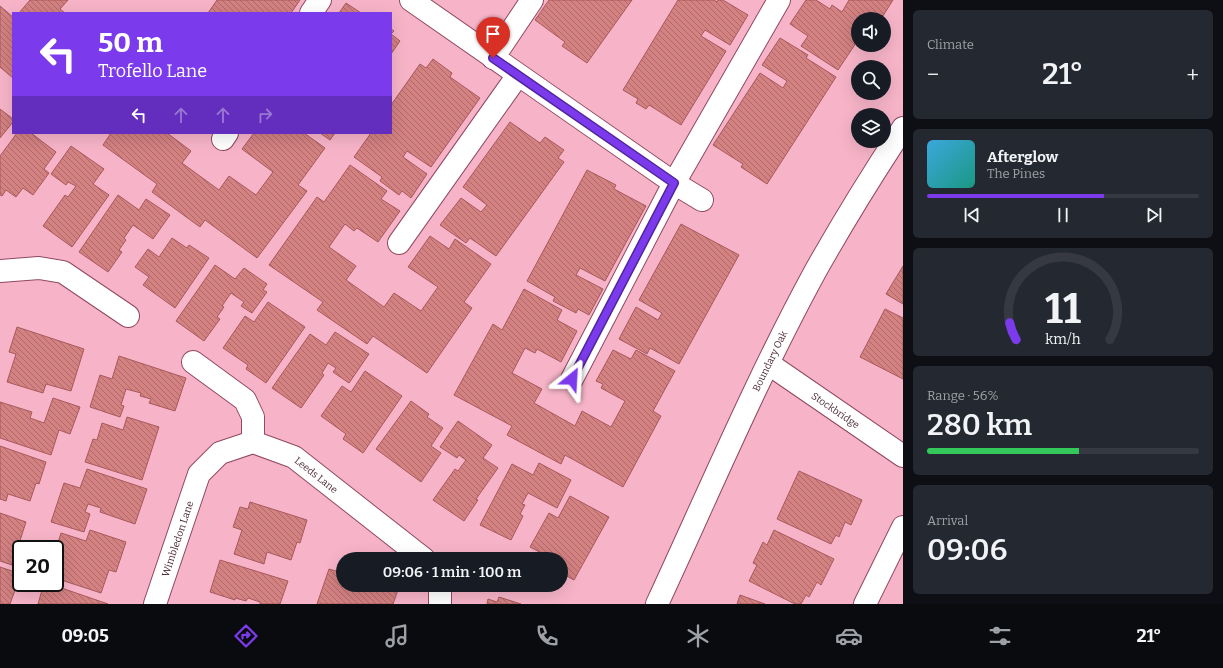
<!DOCTYPE html>
<html lang="en">
<head>
<meta charset="utf-8">
<style>
  body { margin:0; font-family:Bitter,serif; background:#242831; color:#f1f3f6; height:100vh; display:flex; flex-direction:column; font-size:15px; white-space:nowrap }
  * { box-sizing:border-box; margin:0 }
  p { font-size:13px; color:#9ea1a6 }
  .icon { flex:none; width:22px; height:22px; fill:none; stroke:currentColor; stroke-width:2; stroke-linecap:round; stroke-linejoin:round }
  .map { position:relative; flex:1; overflow:hidden }
  .drawer { display:flex; flex-direction:column; gap:10px; padding:10px; background:#0d0f14; width:320px }
  .drawer>* { flex:none }
  .banner { position:absolute; left:12px; top:12px; width:380px; height:122px; border-radius:0px; box-shadow:0 4px 16px #0002; background:#7c3aed; color:#fff; overflow:hidden }
  .fabs { position:absolute; left:851px; top:12px; display:grid; gap:8px }
  .fabs a { display:grid; place-items:center; width:40px; height:40px; border-radius:50%; background:#171b24; box-shadow:0 4px 16px #0002; font-size:20px }
  .speed { position:absolute; left:12px; top:540px; display:flex; gap:8px; font-size:20px; font-weight:700; text-align:center }
  .speed>* { display:grid; place-content:center; width:52px; height:52px; border-radius:50%; background:#171b24; box-shadow:0 4px 16px #0002; line-height:1 }
  .speed .limit { border:2px solid #111; border-radius:6px; background:#fff; color:#111 }
  .pin { position:absolute; display:grid; place-items:center; width:34px; height:34px; color:#fff; margin:-41px -17px; border-radius:50% 50% 50% 0; rotate:-45deg; box-shadow:0 0 4px #0007 }
  .pin .icon { rotate:45deg }
  .me { position:absolute; width:44px; margin:-22px; rotate:27deg; stroke-linejoin:round; filter:drop-shadow(0 0 3px #0008) }
  .turn { display:flex; align-items:center; gap:14px; height:84px; padding:0 20px; font-size:18px }
  .turn .icon { width:52px; height:52px; stroke-width:2.5 }
  .turn b { display:block; font-size:28px; line-height:34px }
  .lanes { display:flex; align-items:center; height:38px; padding:0 20px; background:#0003; justify-content:center; gap:20px; direction:ltr }
  .lanes .off { opacity:.35 }
  .big { font-size:30px; font-weight:600; line-height:1.1 }
  .drawer .card { flex:1; display:flex; flex-direction:column; justify-content:center; gap:6px; min-width:0; padding:0 14px; border-radius:6px; background:#242831 }
  .drawer .dial { align-items:center; gap:0 }
  .dial svg { height:104px; overflow:visible; fill:none; stroke:#363941; stroke-width:7; stroke-linecap:round; text-anchor:middle }
  .dial text { fill:#f1f3f6; stroke:none }
  .song { display:flex; align-items:center; gap:12px }
  .cover { width:48px; height:48px; border-radius:6px; background:linear-gradient(135deg,hsl(200 70% 55%),hsl(170 70% 35%)) }
  .played { height:4px; border-radius:2px; background:linear-gradient(90deg,#7c3aed 65%,#363941 65%) }
  .keys { display:flex; justify-content:space-around; direction:ltr }
  .heat { display:flex; justify-content:space-between; align-items:center; font-size:22px; direction:ltr }
  .charge { height:6px; border-radius:3px; background:linear-gradient(90deg,#34c759 56%,#363941 0) }
  .trip { position:absolute; left:336px; top:552px; width:232px; height:40px; border-radius:20px; background:#171b24; box-shadow:0 4px 16px #0002; font-weight:600; line-height:40px; text-align:center }
  .dock { display:flex; height:64px; justify-content:space-around; align-items:center; background:#090b0e; color:#9ea1a6 }
  .dock .icon { width:28px; height:28px }
  .dock .current { color:#7c3aed }
  .dock b { font-size:18px; color:#f1f3f6 }
  main { display:flex; flex:1; min-height:0 }
  .map>svg:first-child { display:block }
</style>
</head>
<body>
<main>
<div class="map">
<svg width="903" height="604" viewBox="0 0 903 604">
  <defs>
    <pattern id="building-back-hatch" width="6" height="6" patternUnits="userSpaceOnUse"><rect width="6" height="6" fill="#d48182"/><path d="M-1 5l2 2M0 0l6 6M5-1l2 2" fill="none" stroke="#ae6a6b"/></pattern>
  </defs>
  <rect width="100%" height="100%" fill="#f7b4c8"/>
  <g fill="url(#building-back-hatch)" stroke="#a7595b">
    <polygon points="30,0 68,0 60,9 65,13 19,13"/>
    <polygon points="217,0 300,0 291,13 208,13"/>
    <polygon points="549,0 632,0 587,63 562,46 565,42 535,20"/>
    <polygon points="678,0 714,0 717,2 718,0 723,0 748,15 730,45 705,30 701,36 726,51 681,125 649,105 646,109 636,103 638,99 623,90"/>
    <polygon points="806,0 816,0 830,9 832,5 842,12 849,0 893,0 881,19 858,19 858,40 838,70 801,46 808,36 790,24"/>
    <polygon points="346,3 361,13 339,13"/>
    <polygon points="0,6 13,17 13,78 0,67"/>
    <polygon points="391,29 394,31 391,34 400,41 391,54"/>
    <polygon points="780,38 808,55 806,58 836,77 767,184 741,167 743,164 713,145 760,73 783,88 787,81 762,65"/>
    <polygon points="433,59 452,73 450,77 480,98 431,167 407,151 403,157 427,174 411,198 402,191 399,195 380,181 382,177 354,157 371,133 391,133 391,105 420,64 426,68"/>
    <polygon points="0,109 13,119 13,122 0,138"/>
    <polygon points="510,122 540,143 545,137 564,150 558,158 564,162 496,256 470,238 466,243 440,225 461,198 481,212 487,205 463,187"/>
    <polygon points="17,133 31,133 56,152 44,169 49,173 33,195 23,188 16,197 6,190 2,196 0,195 0,156"/>
    <polygon points="111,133 167,133 191,151 182,163 219,190 229,176 256,195 273,172 242,149 254,133 304,133 325,148 298,185 307,191 257,258 205,220 200,227 152,192 157,184 103,145"/>
    <polygon points="320,133 335,133 330,140"/>
    <polygon points="71,146 104,169 93,184 109,195 72,247 43,226 65,195 68,197 76,186 68,182 66,185 51,174"/>
    <polygon points="350,165 387,191 381,199 400,211 378,242 357,228 354,231 345,224 329,247 356,266 346,280 384,307 394,293 421,311 438,287 408,267 430,236 449,249 455,239 491,264 464,302 472,308 427,373 373,336 367,344 317,310 323,302 269,265 317,197 324,202"/>
    <polygon points="587,170 616,185 614,189 646,206 605,281 580,268 576,275 603,289 589,315 578,309 576,313 553,301 555,297 527,281"/>
    <polygon points="118,195 139,210 146,199 170,215 153,239 133,225 124,238 126,240 119,250 122,252 108,272 79,252"/>
    <polygon points="681,224 739,255 679,364 650,348 647,354 619,339 636,307 658,320 662,313 639,300"/>
    <polygon points="172,238 187,248 189,245 209,258 175,308 143,285 149,277 135,267 148,249 159,257"/>
    <polygon points="215,265 235,279 244,268 267,284 263,290 267,292 252,313 241,306 244,302 231,293 222,306 224,307 217,317 220,319 204,341 176,321"/>
    <polygon points="903,266 903,304 886,294"/>
    <polygon points="524,289 562,310 557,320 577,331 561,362 537,349 535,353 525,348 512,373 542,389 534,403 575,426 582,411 611,427 625,401 601,388 603,384 596,381 613,350 631,359 636,350 675,371 653,411 661,416 623,487 565,455 561,464 507,435 512,426 454,395 493,324 502,330"/>
    <polygon points="268,302 305,327 266,383 246,369 248,365 223,348 245,316 254,322"/>
    <polygon points="885,309 903,318 903,379 860,357"/>
    <polygon points="17,327 84,349 71,391 46,384 43,393 7,382 16,354 9,352"/>
    <polygon points="335,332 369,354 349,383 333,372 336,368 328,363 322,373 324,375 301,408 272,388 310,334 326,345"/>
    <polygon points="119,356 186,378 175,411 149,403 151,399 140,396 141,393 126,389 121,405 124,406 120,417 90,407 100,375 112,379"/>
    <polygon points="365,371 402,396 363,453 343,439 346,434 321,416 342,386 351,392"/>
    <polygon points="53,398 80,407 70,434 59,430 51,455 0,438 0,402 32,412 30,418 44,423"/>
    <polygon points="411,401 429,414 427,417 443,428 431,446 441,453 421,482 376,449"/>
    <polygon points="127,417 159,427 142,480 85,462 93,439 97,440 102,423 123,430"/>
    <polygon points="458,421 492,445 483,458 498,468 476,499 478,500 464,521 433,500 455,469 458,471 466,460 459,455 457,458 440,447"/>
    <polygon points="0,446 46,462 39,484 36,483 30,501 8,494 6,501 0,499"/>
    <polygon points="539,463 571,480 557,508 528,493 522,504 525,505 520,514 523,516 511,540 480,525 512,464 533,475"/>
    <polygon points="87,469 147,489 135,524 100,512 101,508 88,504 85,512 90,514 84,532 51,522 64,483 80,488"/>
    <polygon points="799,471 862,500 851,525 845,522 839,537 836,535 831,544 777,519"/>
    <polygon points="570,496 609,517 574,580 561,573 561,559 553,559 530,547 549,513 558,518"/>
    <polygon points="250,502 307,520 300,543 297,542 291,560 267,552 264,564 234,554 242,530 233,527 240,507 248,509"/>
    <polygon points="0,513 26,522 12,565 0,561"/>
    <polygon points="90,530 126,542 116,572 109,570 101,593 55,578 55,552 61,533 86,541"/>
    <polygon points="774,530 834,559 821,585 817,582 809,597 806,595 801,604 795,604 749,581 757,565 753,563 763,542 767,545"/>
    <polygon points="220,560 288,581 280,604 260,604 260,602 248,598 246,601 235,598 235,600 210,592"/>
    <polygon points="0,567 21,574 10,604 0,604"/>
    <polygon points="329,569 343,573 343,585 382,585 398,590 393,604 317,604"/>
    <polygon points="44,583 47,583 108,604 38,604"/>
    <polygon points="740,595 765,604 737,604"/>
    <polygon points="499,597 521,604 487,604 488,599 497,602"/>
  </g>
  <g fill="none" stroke-linecap="round" stroke-linejoin="round">
    <g stroke="#914862" stroke-width="24">
      <g id="minor">
        <polyline points="411,0 674,183 702,200"/>
        <polyline points="311,13 320,0"/>
        <polyline points="493,58 532,0"/>
        <polyline points="223,139 227,133"/>
        <polyline points="399,243 518,75"/>
        <polyline points="0,271 39,268 63,272 128,316"/>
        <polyline points="193,362 245,400 253,417 253,442"/>
        <path id="s1" d="M769,364L903,456"/>
        <polyline points="572,379 674,183 779,0"/>
        <path id="s2" d="M155,604L199,474L220,453L253,442L294,457L424,559"/>
        <polyline points="440,604 440,585"/>
        <path id="s3" d="M657,604C709,492 757,378 816,270C843,222 872,175 903,128"/>
        <polyline points="865,604 903,527"/>
      </g>
    </g>
    <use href="#minor" stroke="#fff" stroke-width="22"/>
  </g>
  <g fill="none" stroke-linecap="round" stroke-linejoin="round">
    <g stroke="#51269a" stroke-width="10">
      <polyline id="route" points="493,58 674,183 572,379"/>
    </g>
    <use href="#route" stroke="#7c3aed" stroke-width="7"/>
  </g>
  <g text-anchor="middle" stroke-width="4" stroke-linejoin="round" paint-order="stroke">
    <g font-size="10" fill="#4e2d38" stroke="#fac6d6">
      <text dy="4" stroke="none"><textPath href="#s3" startOffset="268">Boundary Oak</textPath></text>
      <text dy="4" stroke="none"><textPath href="#s1" startOffset="81">Stockbridge</textPath></text>
      <text dy="4" stroke="none"><textPath href="#s2" startOffset="274">Leeds Lane</textPath></text>
      <text dy="4" stroke="none"><textPath href="#s2" startOffset="69">Wimbledon Lane</textPath></text>
    </g>
  </g>
</svg>
<div class="fabs">
<a><svg class="icon" aria-label="sound" viewBox="0 0 24 24"><path d="M4 9h4l5-4v14l-5-4H4zM17 9q2 3 0 6"/></svg></a>
<a><svg class="icon" aria-label="search" viewBox="0 0 24 24"><circle cx="10" cy="10" r="6"/><path d="M15 15l6 6"/></svg></a>
<a><svg class="icon" aria-label="layers" viewBox="0 0 24 24"><path d="M12 4l9 5-9 5-9-5zM3 14l9 5 9-5"/></svg></a>
</div>
<div class="speed"><div class="limit">20</div></div>
<div class="pin" style="left:493px;top:58px;background:#d93025"><svg class="icon" aria-label="arrive" viewBox="0 0 24 24"><path d="M6 21V4h12l-3 4 3 4H6"/></svg></div>
<svg class="me" style="left:572px;top:379px" viewBox="-20 -20 40 40"><path d="M0-17L14 15 0 8-14 15z" fill="#7c3aed" stroke="#fff" stroke-width="4"/></svg>
<div class="trip">09:06 · 1 min · 100 m</div>
<div class="banner">
<div class="turn"><svg class="icon" aria-label="left" viewBox="0 0 24 24"><path d="M17 20v-9H6M10 6l-5 5 5 5"/></svg><div><b>50 m</b>Trofello Lane</div></div>
<div class="lanes"><svg class="icon" aria-label="left" viewBox="0 0 24 24"><path d="M17 20v-9H6M10 6l-5 5 5 5"/></svg><svg class="icon off" aria-label="ahead" viewBox="0 0 24 24"><path d="M12 20V5M6 11l6-6 6 6"/></svg><svg class="icon off" aria-label="ahead" viewBox="0 0 24 24"><path d="M12 20V5M6 11l6-6 6 6"/></svg><svg class="icon off" aria-label="right" viewBox="0 0 24 24"><path d="M7 20v-9h11M14 6l5 5-5 5"/></svg></div>
</div>
</div>
<section class="drawer">
<div class="card"><p>Climate</p>
<div class="heat"><a>−</a><b class="big">21°</b><a>+</a></div>
</div>
<div class="card">
<div class="song"><i class="cover"></i><div><b>Afterglow</b><p>The Pines</p></div></div>
<div class="played"></div>
<div class="keys"><svg class="icon" aria-label="previous" viewBox="0 0 24 24"><path d="M18 5L8 12l10 7zM5 5v14"/></svg><svg class="icon" aria-label="pause" viewBox="0 0 24 24"><path d="M8 5v14M16 5v14"/></svg><svg class="icon" aria-label="next" viewBox="0 0 24 24"><path d="M6 5l10 7-10 7zM19 5v14"/></svg></div>
</div>
<div class="card dial"><svg viewBox="0 0 100 80">
<path d="M14 69A42 42 0 1 1 86 69"/>
<path d="M14 69A42 42 0 0 1 9 56" stroke="#7c3aed"/>
<text x="50" y="56" font-size="32" font-weight="700">11</text>
<text x="50" y="72" font-size="11">km/h</text>
</svg></div>
<div class="card"><p>Range · 56%</p><b class="big">280 km</b><div class="charge"></div></div>
<div class="card"><p>Arrival</p><b class="big">09:06</b></div>
</section>
</main>
<nav class="dock">
<b>09:05</b>
<svg class="icon current" aria-label="directions" viewBox="0 0 24 24"><path d="M12 3l9 9-9 9-9-9zM9 14v-3h6M13 9l2 2-2 2"/></svg>
<svg class="icon" aria-label="music" viewBox="0 0 24 24"><path d="M9 18V5l10-2v13"/><circle cx="6" cy="18" r="3"/><circle cx="16" cy="16" r="3"/></svg>
<svg class="icon" aria-label="phone" viewBox="0 0 24 24"><path d="M5 4h4l2 5-3 2q2 4 5 5l2-3 5 2v4C11 20 4 13 5 4z"/></svg>
<svg class="icon" aria-label="climate" viewBox="0 0 24 24"><path d="M12 3v18M4 7l16 10M4 17L20 7"/></svg>
<svg class="icon" aria-label="car" viewBox="0 0 24 24"><path d="M5 17H2v-5l4-1 3-4h7l3 4 3 1v5h-3M9 17h6M6 11h13"/><circle cx="7" cy="17" r="2"/><circle cx="17" cy="17" r="2"/></svg>
<svg class="icon" aria-label="filters" viewBox="0 0 24 24"><path d="M4 7h16M4 17h16"/><circle cx="9" cy="7" r="2"/><circle cx="15" cy="17" r="2"/></svg>
<b>21°</b>
</nav>
</body>
</html>
